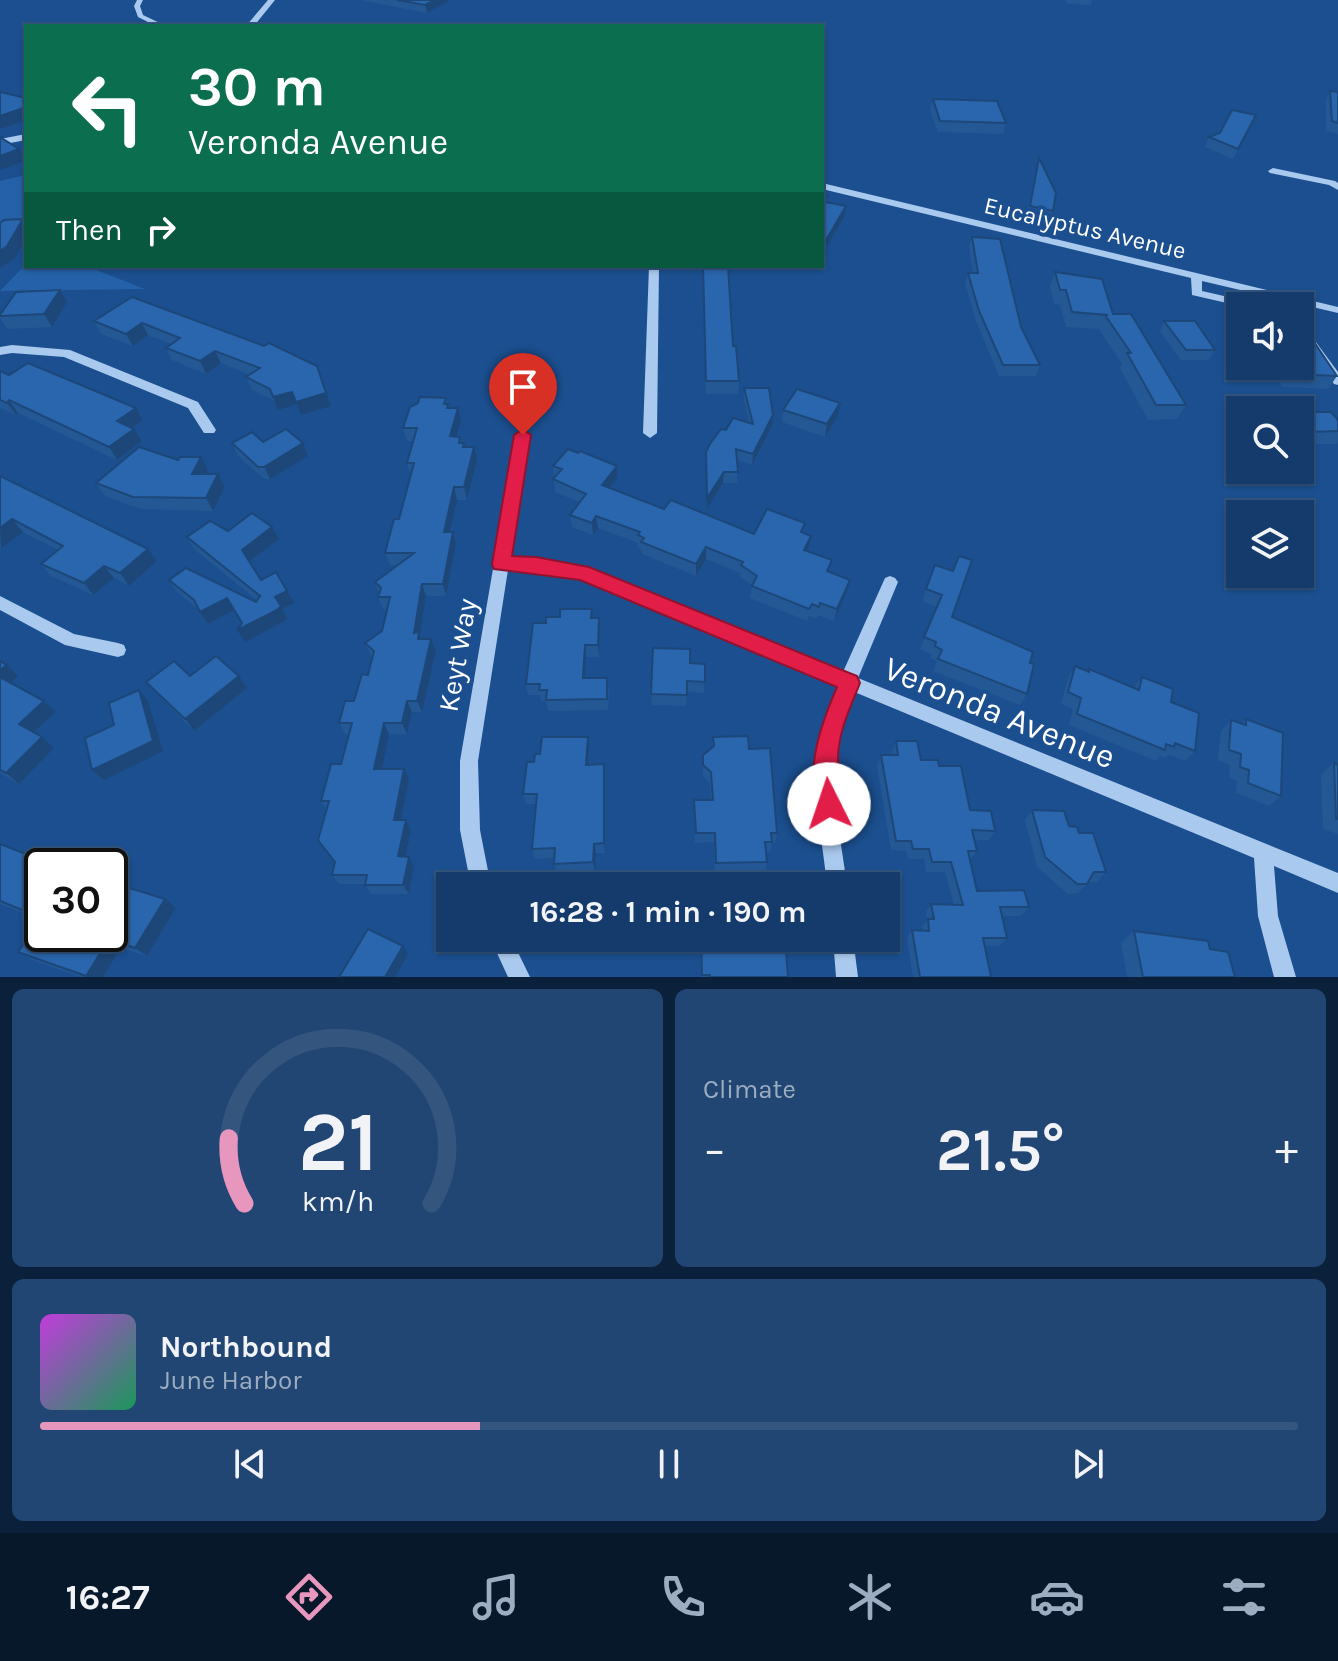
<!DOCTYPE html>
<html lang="en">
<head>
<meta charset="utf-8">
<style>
  body { margin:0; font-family:Karla,sans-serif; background:#214673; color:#f1f3f6; height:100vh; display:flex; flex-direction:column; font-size:30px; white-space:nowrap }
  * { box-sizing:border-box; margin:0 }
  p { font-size:26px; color:#9dadc1 }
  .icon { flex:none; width:44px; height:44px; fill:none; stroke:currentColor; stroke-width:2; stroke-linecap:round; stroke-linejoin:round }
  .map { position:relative; height:977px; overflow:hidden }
  .side { display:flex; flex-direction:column; gap:12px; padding:12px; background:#0b203b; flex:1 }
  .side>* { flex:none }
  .top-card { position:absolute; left:24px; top:24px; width:800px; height:244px; border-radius:0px; box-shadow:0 2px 6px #0004,0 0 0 2px #33557e; background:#0b6e4f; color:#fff; overflow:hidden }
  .buttons { position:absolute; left:1226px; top:292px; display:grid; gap:16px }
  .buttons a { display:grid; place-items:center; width:88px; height:88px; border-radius:0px; background:#143b6b; box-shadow:0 2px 6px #0004,0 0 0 2px #33557e; font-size:40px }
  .speed { position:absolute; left:24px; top:848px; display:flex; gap:16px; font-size:40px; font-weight:700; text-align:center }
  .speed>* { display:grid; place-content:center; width:104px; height:104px; border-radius:50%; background:#143b6b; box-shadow:0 2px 6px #0004,0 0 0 2px #33557e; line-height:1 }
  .speed .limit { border:4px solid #111; border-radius:12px; background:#fff; color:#111 }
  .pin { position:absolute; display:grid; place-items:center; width:68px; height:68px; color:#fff; margin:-82px -34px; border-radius:50% 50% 50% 0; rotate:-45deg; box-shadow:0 0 8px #0007 }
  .pin .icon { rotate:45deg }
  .me { position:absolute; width:88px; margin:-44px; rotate:356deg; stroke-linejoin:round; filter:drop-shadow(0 0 6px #0008) }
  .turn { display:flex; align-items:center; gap:28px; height:168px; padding:0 32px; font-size:36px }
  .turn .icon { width:104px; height:104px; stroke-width:2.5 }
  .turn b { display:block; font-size:56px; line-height:68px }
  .then { display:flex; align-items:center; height:76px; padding:0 32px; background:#0003; gap:16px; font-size:30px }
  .big { font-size:60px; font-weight:700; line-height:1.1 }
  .side .tile { flex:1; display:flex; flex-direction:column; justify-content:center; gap:12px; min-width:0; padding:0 28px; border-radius:12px; background:#214673 }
  .side .dial { align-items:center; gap:0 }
  .dial svg { height:208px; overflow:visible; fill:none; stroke:#33557e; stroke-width:7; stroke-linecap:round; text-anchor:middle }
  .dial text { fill:#f1f3f6; stroke:none }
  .song { display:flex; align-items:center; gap:24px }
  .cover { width:96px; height:96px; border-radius:12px; background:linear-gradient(135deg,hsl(290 70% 55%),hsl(150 70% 35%)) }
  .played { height:8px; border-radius:4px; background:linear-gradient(90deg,#e797bd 35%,#33557e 35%) }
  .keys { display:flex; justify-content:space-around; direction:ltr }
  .heat { display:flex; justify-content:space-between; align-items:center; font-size:44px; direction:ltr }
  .side .tiles { flex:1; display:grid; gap:12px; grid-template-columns:1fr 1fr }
  .tile:last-child { grid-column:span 2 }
  .trip { position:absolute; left:436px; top:872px; width:464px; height:80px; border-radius:0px; background:#143b6b; box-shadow:0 2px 6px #0004,0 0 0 2px #33557e; font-weight:700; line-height:80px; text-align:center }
  .tabs { display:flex; height:128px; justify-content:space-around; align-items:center; background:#08182b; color:#9dadc1 }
  .tabs .icon { width:56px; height:56px }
  .tabs .on { color:#e797bd }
  .tabs b { font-size:36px; color:#f1f3f6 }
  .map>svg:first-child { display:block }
</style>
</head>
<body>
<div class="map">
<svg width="1338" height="977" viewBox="0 0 1338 977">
  <rect width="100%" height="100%" fill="#1b4f8f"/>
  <g fill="#2461a8">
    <polygon points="26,175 26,227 0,233 0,181"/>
    <polygon points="26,264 26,266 86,266 145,289 0,291"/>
  </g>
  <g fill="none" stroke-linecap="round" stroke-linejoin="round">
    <g fill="#a9c9ee" fill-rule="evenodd">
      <polygon points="137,0 143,0 140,6 143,15 166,26 156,26 138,17 134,6"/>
      <polygon points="268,0 275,0 254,26 246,26"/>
      <polygon points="26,134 26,140 0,145 0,139"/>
      <polygon points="1273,168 1335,181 1338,183 1338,190 1329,185 1270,173 1268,171"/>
      <polygon points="822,183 1338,307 1338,313 1202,281 1202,291 1259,304 1261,306 1240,306 1192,295 1191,278 822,189"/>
      <polygon points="649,266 659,266 657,433 650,438 643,433"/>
      <polygon points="1300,325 1304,326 1338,372 1338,385 1334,384 1300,337"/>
      <polygon points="12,345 70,350 198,402 216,430 214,433 204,433 188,408 64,357 12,353 0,355 0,347"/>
      <path d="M523,430L530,435L510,558H536L587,568L843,672L885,578L890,576L895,578L898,582L858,678L1338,873V893L1274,866L1278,916L1296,977H1274L1258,916L1254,858L852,691C845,712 837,734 835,757C831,800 842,844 847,886H827C823,843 813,799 817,756C820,732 829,708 838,685L580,578L536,570H508L478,761L480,830L491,886H471L460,830V761L516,435Z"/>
      <polygon points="0,596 74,634 118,643 124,645 126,650 124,655 118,657 65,645 0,610"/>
      <polygon points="490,938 511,938 530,977 508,977"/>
      <polygon points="833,938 853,938 858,977 836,977"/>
    </g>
  </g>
  <g fill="#245895">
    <polygon points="360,0 450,0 427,13"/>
    <polygon points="1065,0 1092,0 1091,5 1068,4"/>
    <polygon points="1330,91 1338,92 1338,134 1326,131 1326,100"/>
    <polygon points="933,99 1006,123 1003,134 938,132 930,110"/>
    <polygon points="1256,115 1233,159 1205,147 1209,137"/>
    <polygon points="1039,158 1053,211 1049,223 1026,218 1036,170"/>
    <polygon points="972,237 1021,327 1040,365 1036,376 999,376 976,321 965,283 968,273 973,273 969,247"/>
    <polygon points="703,266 728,266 733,346 739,381 738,394 706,394"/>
    <polygon points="1055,272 1113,314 1186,405 1177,419 1148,420 1120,368 1122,364 1099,329 1066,327 1060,305 1054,304 1050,286"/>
    <polygon points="132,297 331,406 301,415 297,404 278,410 275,401 252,390 246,377 250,375 221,363 206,374 172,360 166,348 171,344 148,335 133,346 101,334 94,321"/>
    <polygon points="67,302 52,327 7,329 0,318 0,315"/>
    <polygon points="1164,321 1215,350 1209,360 1181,360 1160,331"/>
    <polygon points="1270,366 1300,366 1337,376 1328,389 1282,387"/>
    <polygon points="0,371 9,375 136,408 143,420 133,428 142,441 117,460 18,413 16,415 0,408"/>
    <polygon points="744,388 772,426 752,465 737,460 737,483 723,483 707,509 706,452 726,430 749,422 744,399"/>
    <polygon points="446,398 449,408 461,421 457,436 477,460 467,500 457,500 450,532 453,532 456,545 446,596 426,596 420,635 422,639 431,639 436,651 422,712 412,712 407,734 389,734 382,769 409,780 401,820 406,820 411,830 406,857 409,857 414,866 409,894 371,894 365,884 339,884 332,875 335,862 327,810 321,801 341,764 349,734 345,734 339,723 354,701 368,675 372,657 365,643 382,631 387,609 383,609 378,597 379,594 375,582 398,565 390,565 385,553 399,519 411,475 407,463 413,441 407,441 403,428"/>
    <polygon points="840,403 838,416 825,437 782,422 783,410"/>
    <polygon points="1300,412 1338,420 1338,442 1337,444 1301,444 1300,442"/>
    <polygon points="263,442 308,456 270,479 264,479 238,456 232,443"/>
    <polygon points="553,466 617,478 610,488 664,509 754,534 803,533 811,536 808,551 830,572 850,580 847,591 834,621 818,615 816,619 809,616 807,621 750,598 752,585 740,577 740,573 706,559 696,576 642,554 641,549 638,547 638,543 598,528 593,535 572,527 570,515 579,502 555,492"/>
    <polygon points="208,470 206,474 218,474 225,487 213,511 141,509 105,496 96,483"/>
    <polygon points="0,476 157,561 129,586 114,578 93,595 51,576 41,564 58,550 23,532 0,548"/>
    <polygon points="228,531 279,539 250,562 261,580 294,603 282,609 287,618 283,622 245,642 237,630 242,623 234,610 208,624 199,610 177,592 169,580 256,602 257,600 194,549 187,537"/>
    <polygon points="935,565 952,617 1030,663 1027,694 1020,705 933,671 937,661 930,658 932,654 920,649 937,607 922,601"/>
    <polygon points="599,618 600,629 599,657 586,657 586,678 609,689 608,710 548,711 546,701 541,701 540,695 528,695 526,684 546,623"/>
    <polygon points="0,661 18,676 11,683 56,712 34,733 54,748 19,784 0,773"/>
    <polygon points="690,663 705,664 704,693 687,692 686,706 652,705 651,694"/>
    <polygon points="1075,666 1088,671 1089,669 1134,687 1142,677 1171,702 1195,751 1185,761 1168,755 1165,758 1160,756 1156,761 1069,725 1073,709 1061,704 1068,678"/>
    <polygon points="190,676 247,688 194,731 156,693 146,682"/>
    <polygon points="1246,719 1281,796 1269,806 1236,793 1237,781 1229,777 1230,765 1218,760 1221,731 1231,720 1241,724"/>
    <polygon points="713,737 749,749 777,833 775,843 772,843 770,852 766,852 767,862 765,872 715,872 714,842 695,843 694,800 711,800 710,783 703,776 703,755 712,748"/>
    <polygon points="896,741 921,760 939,766 970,810 995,831 989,840 974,840 977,851 970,860 977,891 1029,907 1021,916 1002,916 1007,938 1000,946 985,946 991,977 913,977 907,938 912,930 923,930 922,927 927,920 926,912 931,904 954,905 945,872 926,872 924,859 908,859 906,851 891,850 877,765 881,755 893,755 892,751"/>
    <polygon points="589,748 588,764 604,764 605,775 605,853 596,853 595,872 557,873 554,864 555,858 535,859 532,849 536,804 526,804 523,794 540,754"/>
    <polygon points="1334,763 1338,765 1338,834 1323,829 1321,774"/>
    <polygon points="1032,810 1069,826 1079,833 1106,872 1097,882 1088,882 1078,893 1068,894 1037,867 1025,820"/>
    <polygon points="0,844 43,861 176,908 147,956 121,948 103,977 81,977 32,960 18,952 40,920 0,904"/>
    <polygon points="1134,931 1210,949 1235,977 1127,977 1121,942"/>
    <polygon points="700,938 785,938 788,977 701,977"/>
  </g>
  <g fill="#1d4779">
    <polygon points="435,0 450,0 427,13 425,5"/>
    <polygon points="26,107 26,120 0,129 0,116"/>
    <polygon points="19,149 25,161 0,170 0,156"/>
    <polygon points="846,206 844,217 822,255 822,247"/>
    <polygon points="23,219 26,223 26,238 15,258 0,268 0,251"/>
    <polygon points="60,290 67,302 52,327 44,314"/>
    <polygon points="142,323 148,335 133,346 126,334"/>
    <polygon points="215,351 221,363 206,374 200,361"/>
    <polygon points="317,366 331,406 301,415 297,404 278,410 273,397 292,392"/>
    <polygon points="9,400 18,413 16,415 7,403"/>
    <polygon points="840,403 838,416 825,437 827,424"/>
    <polygon points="136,408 143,420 125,434 117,421"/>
    <polygon points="458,408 461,421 453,449 450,436"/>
    <polygon points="773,415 772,426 752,465 753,454"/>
    <polygon points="134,429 142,441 117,460 109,447"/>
    <polygon points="303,443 308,456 270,479 264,467"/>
    <polygon points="474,447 477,460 467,500 464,487"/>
    <polygon points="201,457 208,470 199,486 192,474"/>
    <polygon points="617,466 617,478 603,497 602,485"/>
    <polygon points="724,472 723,483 707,509 707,498"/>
    <polygon points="218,474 225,487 213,511 206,498"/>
    <polygon points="454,487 457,500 447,545 444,532"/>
    <polygon points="596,516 598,528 593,535 592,523"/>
    <polygon points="12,519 23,532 1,548 0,528"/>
    <polygon points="272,527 279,539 249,562 242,550"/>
    <polygon points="453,532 456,545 446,596 443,584"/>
    <polygon points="811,536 809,548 802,562 804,550"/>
    <polygon points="706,547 706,559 696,576 696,564"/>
    <polygon points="148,549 157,561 129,586 120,573"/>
    <polygon points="104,566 114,578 93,595 84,583"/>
    <polygon points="850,580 847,591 834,621 837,609"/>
    <polygon points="422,584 426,596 420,635 423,644 422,651 414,633"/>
    <polygon points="287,591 294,603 282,609 287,618 283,622 245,642 237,630 275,597"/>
    <polygon points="227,598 234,610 208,624 200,612"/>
    <polygon points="599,618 600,629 599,657 598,645"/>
    <polygon points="431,639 436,651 422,712 417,701"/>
    <polygon points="585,645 586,657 585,689 583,678"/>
    <polygon points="7,665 18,676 8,686 0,678 0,670"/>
    <polygon points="239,676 247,688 194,731 185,719"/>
    <polygon points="139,690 148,701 163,751 104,780 92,770"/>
    <polygon points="44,701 56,712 31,735 19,724"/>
    <polygon points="407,701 412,712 407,734 402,723"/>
    <polygon points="384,723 389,734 380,780 374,769"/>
    <polygon points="42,737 54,748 19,784 6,773"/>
    <polygon points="588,737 589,748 587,775 586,765"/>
    <polygon points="604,764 605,775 605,853 604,843"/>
    <polygon points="404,769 409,780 399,830 394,820"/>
    <polygon points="406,820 411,830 404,866 398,856"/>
    <polygon points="594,844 596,853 595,872 593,862"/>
    <polygon points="409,857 414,866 409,894 403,885"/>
    <polygon points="165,899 176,908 147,956 135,948"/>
    <polygon points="109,939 121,948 103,977 88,977 86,976"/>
    <polygon points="403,946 408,954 395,977 385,977"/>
  </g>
  <g fill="#2a66ad" stroke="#1d4779" stroke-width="2">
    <polygon points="397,0 435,0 425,5"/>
    <polygon points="1330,91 1338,92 1338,123 1332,121"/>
    <polygon points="0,92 26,98 26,107 0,116"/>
    <polygon points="933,99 997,101 1006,123 940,121"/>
    <polygon points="1232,110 1256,115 1238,149 1209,137 1220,133"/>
    <polygon points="0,137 19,149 0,156"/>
    <polygon points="1039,158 1056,193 1053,211 1030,206"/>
    <polygon points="822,194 827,196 822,204"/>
    <polygon points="825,202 846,206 822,247 822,207"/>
    <polygon points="23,219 7,246 0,251 0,223 4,220"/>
    <polygon points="972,237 1000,239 1021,327 1040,365 1003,365 979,311 968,273 978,273"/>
    <polygon points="703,266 728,266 733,346 736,346 739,381 706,381"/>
    <polygon points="1055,272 1102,279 1113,314 1131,314 1186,405 1156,405 1127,353 1131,353 1105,315 1108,315 1072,312 1066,290 1060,290"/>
    <polygon points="60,290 44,314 0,316 0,315 16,292"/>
    <polygon points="132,297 264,346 269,343 317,366 326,393 296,402 292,392 273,397 270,389 246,377 260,368 215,351 200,361 166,348 180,338 142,323 126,334 94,321"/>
    <polygon points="1264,302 1280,306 1264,306"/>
    <polygon points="1164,321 1195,321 1215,350 1186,350"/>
    <polygon points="1300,341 1314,342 1337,376 1290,374 1285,366 1300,366"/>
    <polygon points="28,363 136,408 117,421 134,429 109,447 9,400 7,403 0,400 0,371 9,375"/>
    <polygon points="744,388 769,388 773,415 753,454 736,449 738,472 724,472 707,498 706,452 710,444 721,429 726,430 733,418 753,424"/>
    <polygon points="797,389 840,403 827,424 783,410"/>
    <polygon points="420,397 446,398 444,404 448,404 447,408 458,408 450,436 460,437 459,443 464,443 463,447 474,447 464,487 454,487 444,532 453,532 443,584 422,584 414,633 419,632 418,639 431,639 417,701 407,701 402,723 384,723 374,769 404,769 394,820 406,820 398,856 409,857 403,885 365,885 367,875 332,875 335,862 318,840 329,801 321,801 331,764 341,764 352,723 339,723 345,701 354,701 362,674 368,675 374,651 365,643 382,631 390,597 378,597 381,588 375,582 414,553 385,553 394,519 399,519 414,463 407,463 417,428 403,428 410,407 418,403"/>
    <polygon points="1300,412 1331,412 1338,420 1338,431 1311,432 1300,417"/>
    <polygon points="286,429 303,443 264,467 258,467 232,443 252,432 263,442"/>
    <polygon points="139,447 178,460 180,457 201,457 192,474 218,474 206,498 133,497 96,483"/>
    <polygon points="568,449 578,453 580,451 617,466 602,485 664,509 671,500 754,534 767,509 805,523 801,532 811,536 804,550 832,560 827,571 850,580 837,609 820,603 819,607 812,604 809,609 752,586 757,576 741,565 743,562 706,547 696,564 641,542 644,538 638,535 640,532 596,516 592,523 570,515 586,494 553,479 562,469 553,466"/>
    <polygon points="0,476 148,549 120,573 104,566 84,583 41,564 63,546 12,519 0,528"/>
    <polygon points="252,513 272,527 242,550 261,580 276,572 287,591 275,597 281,606 277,610 237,630 242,623 227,598 200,612 194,600 169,580 186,568 256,602 260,596 187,537 210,521 228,531"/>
    <polygon points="959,556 972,560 952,617 1033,652 1030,663 1034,664 1027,694 938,659 942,650 935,646 936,642 924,637 942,595 926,589 935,565 953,571"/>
    <polygon points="560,609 592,609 591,618 599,618 598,645 585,645 583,678 607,678 607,699 546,700 547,690 539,690 540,684 526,684 533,623 546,623 546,617 560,617"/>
    <polygon points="653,648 690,649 690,663 705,664 705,682 687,681 687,695 651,694"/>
    <polygon points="216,656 239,676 185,719 146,682 174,661 190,676"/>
    <polygon points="0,661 7,665 0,670"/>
    <polygon points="1075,666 1089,672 1089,669 1139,690 1142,677 1173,689 1171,702 1199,713 1195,751 1175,743 1174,747 1166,744 1165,750 1077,714 1081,698 1068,692"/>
    <polygon points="0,677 44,701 19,724 42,737 6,773 0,770"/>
    <polygon points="139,690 153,741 92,770 85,738 114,725 109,703"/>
    <polygon points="1246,719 1283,733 1281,796 1248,783 1249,770 1240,767 1241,754 1229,750 1231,720 1246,725"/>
    <polygon points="748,736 749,749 770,748 777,833 771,833 772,842 765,842 767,862 716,863 715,833 696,833 694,800 713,800 711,772 703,765 703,755 714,746 713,737"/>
    <polygon points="542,737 588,737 586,765 604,764 604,843 594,844 593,862 554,864 555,848 532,849 537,794 523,794 527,762 534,762 535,754 540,754"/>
    <polygon points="896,741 917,741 921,760 938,760 939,766 961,766 970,810 991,811 995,831 972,830 977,851 968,851 977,891 1024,890 1029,907 1000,907 1007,938 983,938 991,977 920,977 912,930 929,931 928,919 934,919 931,904 963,905 951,862 932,862 929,849 913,849 911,841 896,841 881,755 898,755"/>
    <polygon points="1334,763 1338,765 1338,819 1336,819"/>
    <polygon points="1032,810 1064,811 1069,826 1077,827 1079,833 1093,833 1106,872 1094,872 1087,884 1077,884 1045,857"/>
    <polygon points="0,844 43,861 59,866 42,866 42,918 0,901"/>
    <polygon points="110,882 165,899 135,948 109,939 86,976 18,952 42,918 42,934 110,934"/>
    <polygon points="368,929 403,946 385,977 339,977"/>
    <polygon points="1134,931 1208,941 1210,949 1228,952 1235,977 1143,977"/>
    <polygon points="701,938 785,938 788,977 710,977 710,975 702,975"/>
  </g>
  <path fill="#e11d48" stroke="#92132f" stroke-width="2" d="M523,429L531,435L512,556L536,557L589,567L857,676L860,683C851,706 839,730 838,756C838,774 845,795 837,812L829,816L820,812C803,773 821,724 837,687L580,580L494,569L492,564L514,435Z"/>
  <g text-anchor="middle" stroke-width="8" stroke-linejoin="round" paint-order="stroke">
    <g font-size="24" fill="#fff" stroke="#1b4f8f">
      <text transform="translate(1085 228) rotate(13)" y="8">Eucalyptus Avenue</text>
    </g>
    <g font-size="28" fill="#fff" stroke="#1b4f8f">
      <text transform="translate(457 655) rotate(-80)" y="10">Keyt Way</text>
    </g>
    <g font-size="34" fill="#fff" stroke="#1b4f8f">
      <text transform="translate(1000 712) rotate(22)" y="12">Veronda Avenue</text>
    </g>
  </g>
</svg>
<div class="buttons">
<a><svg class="icon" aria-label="sound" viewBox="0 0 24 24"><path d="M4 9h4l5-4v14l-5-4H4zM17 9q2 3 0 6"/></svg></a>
<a><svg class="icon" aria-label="search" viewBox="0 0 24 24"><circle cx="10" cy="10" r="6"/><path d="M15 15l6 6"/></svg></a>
<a><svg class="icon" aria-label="layers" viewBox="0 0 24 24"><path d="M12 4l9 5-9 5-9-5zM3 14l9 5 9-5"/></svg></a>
</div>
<div class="speed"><div class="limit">30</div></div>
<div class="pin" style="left:523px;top:435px;background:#d93025"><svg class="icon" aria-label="arrive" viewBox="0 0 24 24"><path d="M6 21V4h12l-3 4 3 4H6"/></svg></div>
<svg class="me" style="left:829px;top:804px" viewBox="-20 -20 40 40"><circle r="19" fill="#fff"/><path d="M0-13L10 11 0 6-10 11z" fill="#e11d48"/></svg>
<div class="trip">16:28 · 1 min · 190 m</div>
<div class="top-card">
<div class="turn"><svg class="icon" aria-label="left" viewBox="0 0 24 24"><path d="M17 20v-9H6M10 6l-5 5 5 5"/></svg><div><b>30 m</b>Veronda Avenue</div></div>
<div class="then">Then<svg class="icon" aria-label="right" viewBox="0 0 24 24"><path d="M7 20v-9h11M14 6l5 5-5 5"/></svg></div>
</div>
</div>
<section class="side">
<div class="tiles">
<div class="tile dial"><svg viewBox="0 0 100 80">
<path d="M14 69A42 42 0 1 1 86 69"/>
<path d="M14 69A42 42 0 0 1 8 44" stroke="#e797bd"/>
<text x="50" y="56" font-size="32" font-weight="700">21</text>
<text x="50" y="72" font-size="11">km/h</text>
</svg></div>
<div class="tile"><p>Climate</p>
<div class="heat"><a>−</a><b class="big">21.5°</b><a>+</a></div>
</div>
<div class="tile">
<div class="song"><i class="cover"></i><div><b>Northbound</b><p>June Harbor</p></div></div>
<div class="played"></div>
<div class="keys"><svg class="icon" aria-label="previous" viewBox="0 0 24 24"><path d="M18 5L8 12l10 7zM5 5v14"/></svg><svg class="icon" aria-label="pause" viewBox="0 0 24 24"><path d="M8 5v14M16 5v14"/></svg><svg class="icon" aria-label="next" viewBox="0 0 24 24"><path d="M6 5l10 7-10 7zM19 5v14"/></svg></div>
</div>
</div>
</section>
<nav class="tabs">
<b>16:27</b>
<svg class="icon on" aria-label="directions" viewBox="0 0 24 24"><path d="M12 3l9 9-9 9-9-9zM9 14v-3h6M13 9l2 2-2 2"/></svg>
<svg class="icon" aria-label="music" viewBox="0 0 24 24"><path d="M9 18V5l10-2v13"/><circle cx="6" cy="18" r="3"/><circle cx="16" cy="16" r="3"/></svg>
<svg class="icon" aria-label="phone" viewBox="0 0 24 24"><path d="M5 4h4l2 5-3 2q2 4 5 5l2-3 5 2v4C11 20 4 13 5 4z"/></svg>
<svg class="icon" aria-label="climate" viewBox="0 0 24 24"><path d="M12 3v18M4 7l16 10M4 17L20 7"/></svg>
<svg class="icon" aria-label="car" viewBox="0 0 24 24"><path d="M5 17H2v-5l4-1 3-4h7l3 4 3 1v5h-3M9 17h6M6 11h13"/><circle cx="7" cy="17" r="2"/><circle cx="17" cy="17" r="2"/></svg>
<svg class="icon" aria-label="filters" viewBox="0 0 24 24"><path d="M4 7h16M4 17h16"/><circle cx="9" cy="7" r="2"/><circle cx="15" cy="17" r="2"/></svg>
</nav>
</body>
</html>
